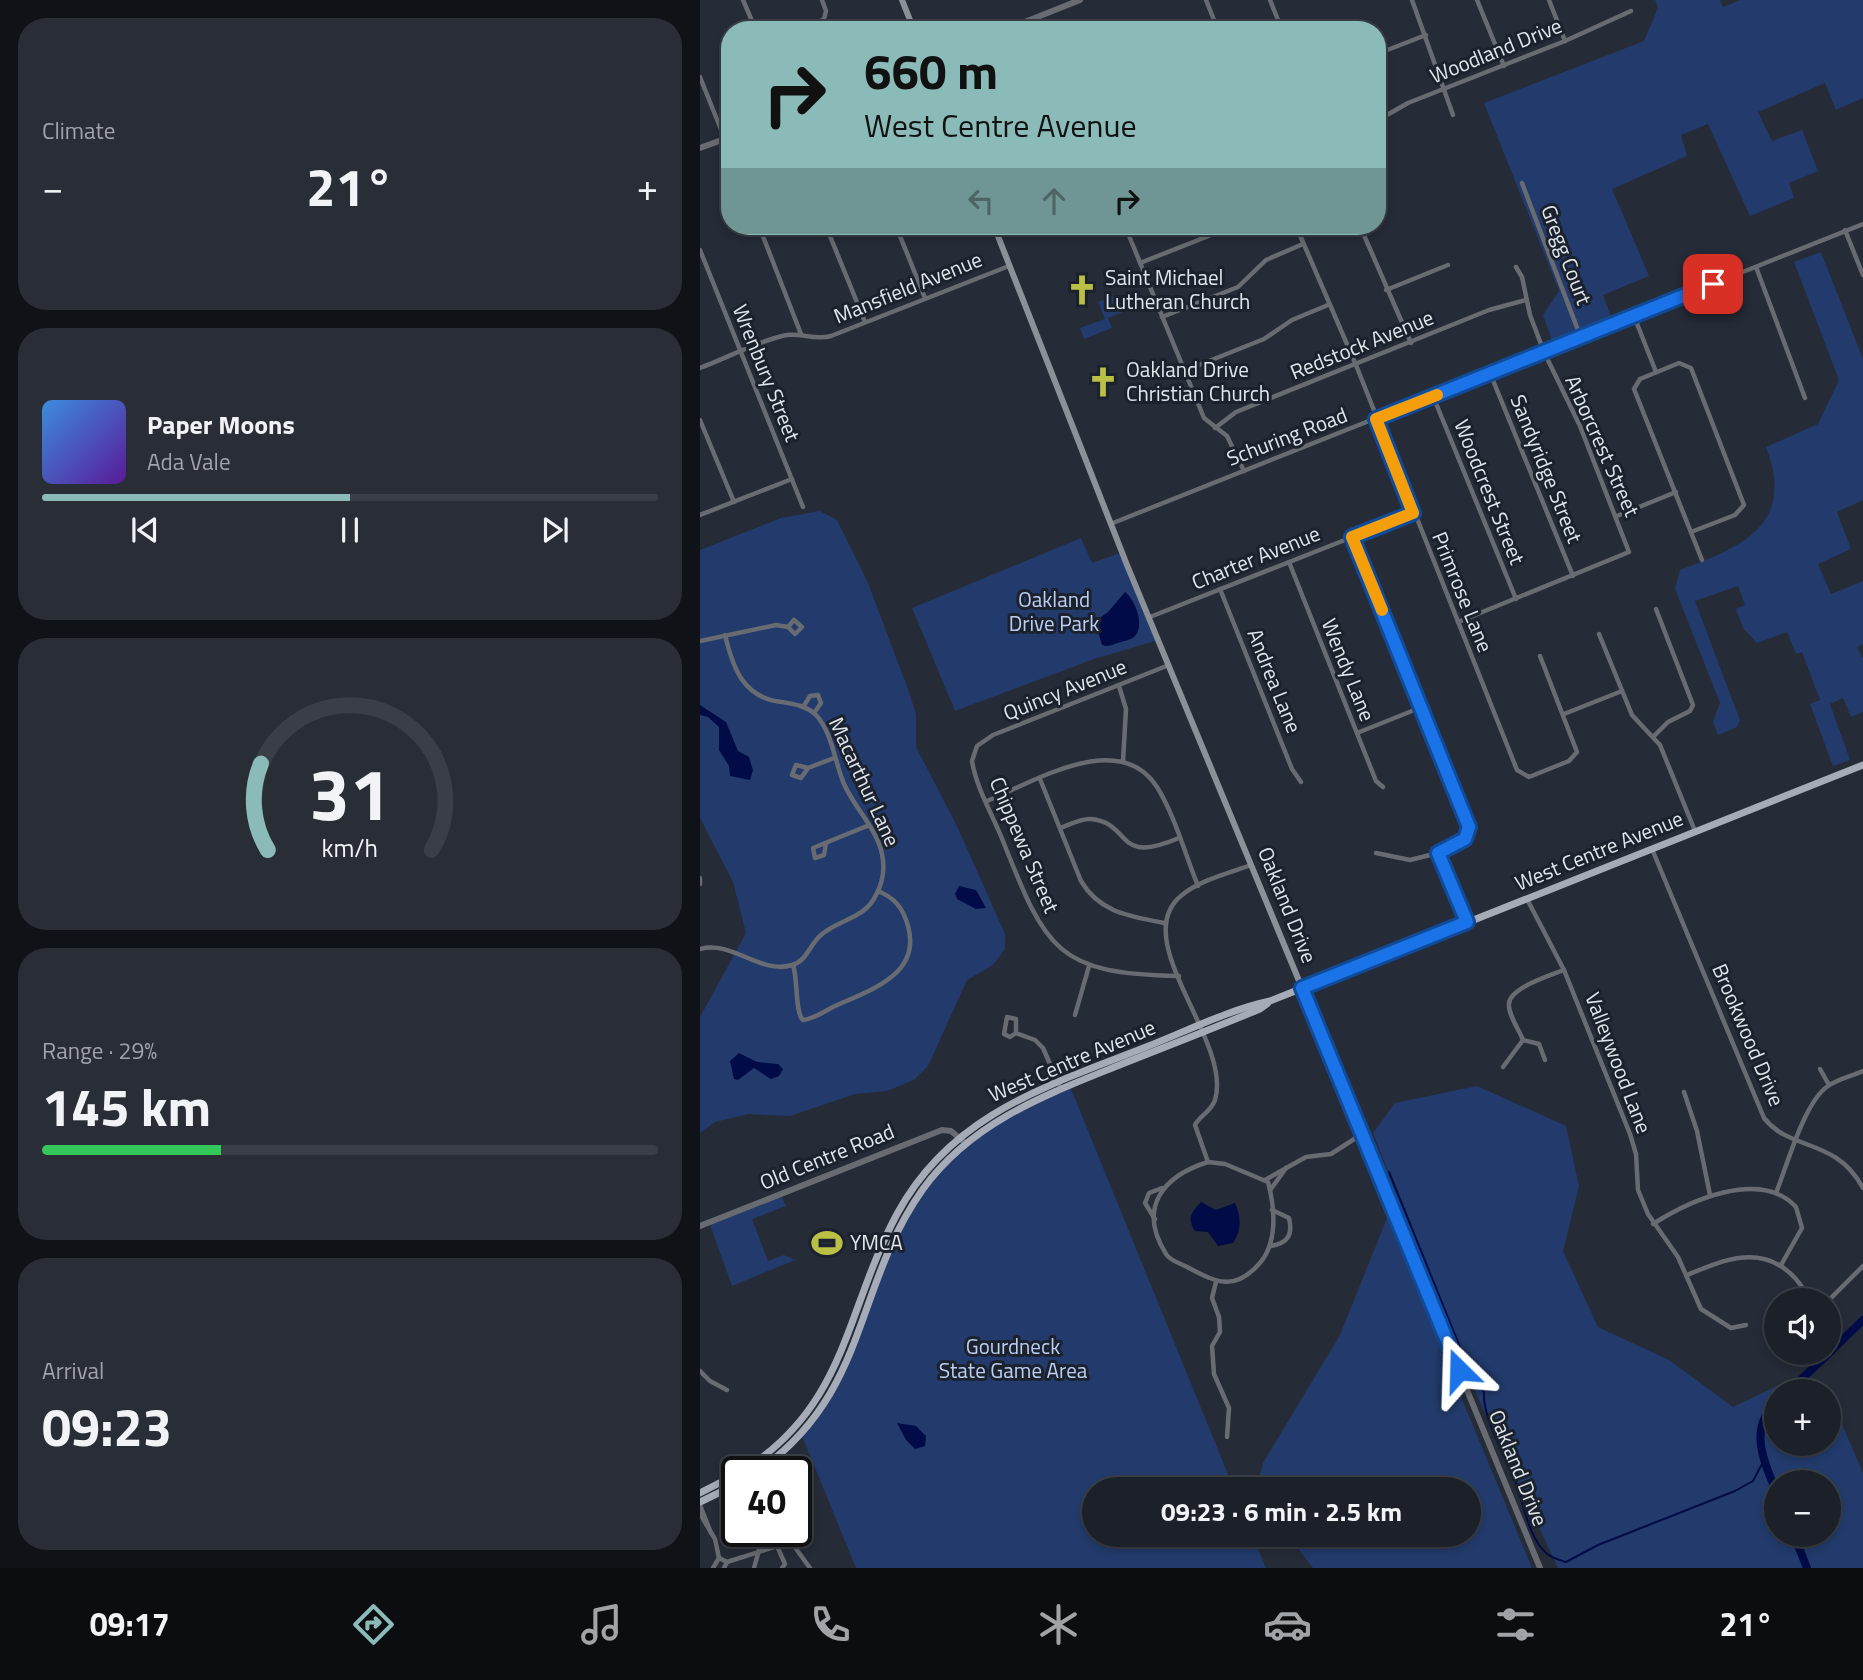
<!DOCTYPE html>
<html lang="en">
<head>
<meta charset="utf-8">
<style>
  body { margin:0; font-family:"Titillium Web",sans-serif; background:#292d35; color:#f1f3f6; height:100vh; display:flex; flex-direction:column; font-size:26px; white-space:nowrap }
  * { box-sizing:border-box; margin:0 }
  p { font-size:23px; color:#a0a3a8 }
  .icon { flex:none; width:38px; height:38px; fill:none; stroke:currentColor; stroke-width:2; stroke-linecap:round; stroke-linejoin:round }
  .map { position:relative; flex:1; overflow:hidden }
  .panel { display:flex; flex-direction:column; gap:18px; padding:18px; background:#0f1217; width:700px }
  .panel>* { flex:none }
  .banner { position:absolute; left:21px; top:21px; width:665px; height:214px; border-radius:28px; box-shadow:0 4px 10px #0003,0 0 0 2px #3a3e46; background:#8bbbb9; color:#111; overflow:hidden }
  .fabs { position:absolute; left:1064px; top:1288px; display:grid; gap:14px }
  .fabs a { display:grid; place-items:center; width:77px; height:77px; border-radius:50%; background:#1c2029; box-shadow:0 4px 10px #0003,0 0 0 2px #3a3e46; font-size:35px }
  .speed { position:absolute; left:21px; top:1456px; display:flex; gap:14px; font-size:35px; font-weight:700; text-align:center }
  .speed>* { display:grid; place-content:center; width:91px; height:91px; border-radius:50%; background:#1c2029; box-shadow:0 4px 10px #0003,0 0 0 2px #3a3e46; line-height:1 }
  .speed .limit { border:4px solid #111; border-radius:10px; background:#fff; color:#111 }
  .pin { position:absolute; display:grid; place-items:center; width:60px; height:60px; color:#fff; margin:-30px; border-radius:14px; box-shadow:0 4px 10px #0006 }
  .me { position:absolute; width:77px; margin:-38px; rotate:338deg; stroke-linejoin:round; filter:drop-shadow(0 0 5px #0008) }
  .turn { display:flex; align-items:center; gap:24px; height:147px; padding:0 28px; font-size:32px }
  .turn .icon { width:91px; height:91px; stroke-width:2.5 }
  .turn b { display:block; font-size:49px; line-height:60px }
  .lanes { display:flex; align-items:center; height:66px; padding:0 28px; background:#0003; justify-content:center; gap:35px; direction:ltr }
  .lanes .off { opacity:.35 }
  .big { font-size:52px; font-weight:700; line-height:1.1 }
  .panel .widget { flex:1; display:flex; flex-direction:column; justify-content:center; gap:10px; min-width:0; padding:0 24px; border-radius:28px; background:#292d35 }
  .panel .dial { align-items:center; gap:0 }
  .dial svg { height:182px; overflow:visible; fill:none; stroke:#3a3e46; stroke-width:7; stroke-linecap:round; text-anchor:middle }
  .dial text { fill:#f1f3f6; stroke:none }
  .song { display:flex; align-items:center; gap:21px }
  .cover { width:84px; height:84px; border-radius:10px; background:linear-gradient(135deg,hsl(210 70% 55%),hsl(270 70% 35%)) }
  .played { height:7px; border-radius:4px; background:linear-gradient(90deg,#8bbbb9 50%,#3a3e46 50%) }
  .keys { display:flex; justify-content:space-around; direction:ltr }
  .heat { display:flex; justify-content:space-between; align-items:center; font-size:38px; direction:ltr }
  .charge { height:10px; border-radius:5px; background:linear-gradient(90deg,#34c759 29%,#3a3e46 0) }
  .trip { position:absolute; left:382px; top:1477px; width:399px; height:70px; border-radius:35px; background:#1c2029; box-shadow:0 4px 10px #0003,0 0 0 2px #3a3e46; font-weight:700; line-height:70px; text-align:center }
  .tab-bar { display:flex; height:112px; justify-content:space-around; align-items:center; background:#0b0d10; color:#a0a3a8 }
  .tab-bar .icon { width:49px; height:49px }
  .tab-bar .on { color:#8bbbb9 }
  .tab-bar b { font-size:32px; color:#f1f3f6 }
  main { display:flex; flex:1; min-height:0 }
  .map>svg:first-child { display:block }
</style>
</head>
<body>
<main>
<section class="panel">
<div class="widget"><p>Climate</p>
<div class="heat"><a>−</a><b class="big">21°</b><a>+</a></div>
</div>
<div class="widget">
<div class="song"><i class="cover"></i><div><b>Paper Moons</b><p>Ada Vale</p></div></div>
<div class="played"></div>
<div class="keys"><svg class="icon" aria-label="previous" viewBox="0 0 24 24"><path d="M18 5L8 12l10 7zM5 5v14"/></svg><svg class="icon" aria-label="pause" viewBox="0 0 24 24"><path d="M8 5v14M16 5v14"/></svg><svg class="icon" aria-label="next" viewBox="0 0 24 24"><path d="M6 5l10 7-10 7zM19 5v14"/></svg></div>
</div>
<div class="widget dial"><svg viewBox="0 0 100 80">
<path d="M14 69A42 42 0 1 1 86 69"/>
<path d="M14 69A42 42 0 0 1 11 31" stroke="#8bbbb9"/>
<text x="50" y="56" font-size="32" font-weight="700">31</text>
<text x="50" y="72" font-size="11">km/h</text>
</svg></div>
<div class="widget"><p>Range · 29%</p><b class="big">145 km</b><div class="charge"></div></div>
<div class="widget"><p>Arrival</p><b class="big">09:23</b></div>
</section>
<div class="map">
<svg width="1163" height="1568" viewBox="0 0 1163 1568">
  <rect width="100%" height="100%" fill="#252b37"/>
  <g fill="#223b6c" fill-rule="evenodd">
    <polygon points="955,0 1020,0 1023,7 1041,0 1163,0 1163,98 1136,110 1125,83 1058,112 1072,141 1102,130 1118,171 1089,183 1094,198 1050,216 1008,124 981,135 987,156 912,189 949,276 903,295 911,316 852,340 843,315 859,291 784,103 944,41 958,8"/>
    <path d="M1121,252L1163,359V500L1137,512L1151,549L1118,564L1131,594L1163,581V644L1157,647L1163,658V712L1151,717L1143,698L1130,704L1150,760L1133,766L1110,704L1120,700L1102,652L1096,654L1087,632L1057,643L1043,628L1036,609L1045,605L1038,586L995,601L1040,720L1037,727L1018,735L1013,722L1020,703L975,589L980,570C1042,547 1096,525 1066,447L1118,424L1139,380L1094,262Z"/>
    <polygon points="417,295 423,312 408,318 412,328 384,339 380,328 405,319 398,302"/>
    <polygon points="120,511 137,520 168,583 209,692 216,714 216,747 257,826 305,934 305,949 293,965 267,980 228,1066 214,1080 187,1091 155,1094 90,1116 48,1114 32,1118 15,1122 0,1133 0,1017 46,933 33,882 0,818 0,550 81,518"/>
    <polygon points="381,538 392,563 420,553 455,641 394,659 255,711 212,608"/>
    <polygon points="369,1084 534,1489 394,1489 394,1535 552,1535 566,1568 156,1568 100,1431 137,1381 201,1221 260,1145 294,1119 335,1097"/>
    <path d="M777,1086L866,1126L879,1186L863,1251L898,1327L969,1360L1033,1407L1081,1384L1101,1391H1076V1444H1129V1401L1133,1403L1163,1473V1568H858L764,1368L673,1133L695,1103ZM1076,1482H1129V1535H1076Z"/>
    <polygon points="81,1196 86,1206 52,1219 68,1261 84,1255 95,1260 32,1286 10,1225"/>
    <polygon points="687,1218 832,1568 613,1568 588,1535 768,1535 768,1489 556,1489 563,1463 640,1335"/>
  </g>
  <g fill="#000b47">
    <path d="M425,592C435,599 446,627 434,637C430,640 423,641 418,643C411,645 410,647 402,645L395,621L408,612Z"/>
    <polygon points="0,705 26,722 38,751 49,757 53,770 50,780 30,776 29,766 19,750 19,727 8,717 0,715"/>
    <polygon points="259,886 276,890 286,908 276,909 257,899 255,894"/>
    <polygon points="39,1053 57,1062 78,1064 83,1069 79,1076 71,1079 54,1068 38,1080 34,1079 30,1061"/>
    <path d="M501,1202L516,1210L535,1203C541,1216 542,1231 533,1243L518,1246L508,1232L495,1231C487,1218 491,1213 501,1202Z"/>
    <polygon points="197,1423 216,1426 226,1436 225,1446 215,1449 206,1440"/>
  </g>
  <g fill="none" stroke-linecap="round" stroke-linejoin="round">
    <path stroke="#000b47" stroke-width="2" d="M689,1172L772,1377L784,1392C782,1418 807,1459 816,1483C824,1505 828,1536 846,1553C851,1558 860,1560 866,1562L898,1545L1035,1491L1053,1481L1063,1462"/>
    <g stroke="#000b47" stroke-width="8">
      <polyline points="1129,1353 1163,1320"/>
      <polyline points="1089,1391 1129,1353"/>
      <path d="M1076,1403C1048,1428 1064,1462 1076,1491"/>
      <polyline points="1094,1535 1107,1568"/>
    </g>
    <g stroke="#686c72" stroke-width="4.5">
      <polyline points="43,0 56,30"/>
      <polyline points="506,0 518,30"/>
      <polyline points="570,0 582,30"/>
      <polyline points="712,0 753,115"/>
      <polyline points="777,0 804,66"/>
      <polyline points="849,0 865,41"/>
      <polyline points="106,30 124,19 126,11 122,0"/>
      <polyline points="649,30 649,26"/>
      <polyline points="677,54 726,35"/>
      <polyline points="0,77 30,152"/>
      <polyline points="677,127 687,115 708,103 865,41 931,11"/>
      <polyline points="822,183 881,338"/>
      <polyline points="59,226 101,334"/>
      <polyline points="196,226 225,298"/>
      <polyline points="425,226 504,418 527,436 544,471"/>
      <polyline points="596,226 656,365 817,770 829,777 869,761 877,752 840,656"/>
      <polyline points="660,226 711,343"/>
      <polyline points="1145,230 1163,275"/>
      <polyline points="130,236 165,322"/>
      <polyline points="0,250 103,507"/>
      <polyline points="440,263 511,235 523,226"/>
      <polyline points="1056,267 1105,398"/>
      <polyline points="686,290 748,265"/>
      <polyline points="934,316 956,372"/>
      <polyline points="462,317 538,287 566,260 603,244"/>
      <path d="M0,368C27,358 54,343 82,336C99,331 113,341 131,336L309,266"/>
      <polyline points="484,371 564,339 592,320 628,305"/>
      <polyline points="790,373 873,576"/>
      <polyline points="733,396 816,599"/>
      <polyline points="0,420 34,502"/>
      <polyline points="515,428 536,412 789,310 826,300"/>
      <polyline points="0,515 92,479"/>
      <polyline points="917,516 976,492"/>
      <polyline points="413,523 1163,224"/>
      <polyline points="991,532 1035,515 1044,505 991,368 979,363 940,379 934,389 1002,560"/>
      <polyline points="652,537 769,827 765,839 738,853 767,922"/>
      <polyline points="589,562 676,781 683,787"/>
      <polyline points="520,589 592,769 601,782"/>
      <polyline points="450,617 713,513"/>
      <polyline points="758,622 929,552 880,426 844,352 830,315 822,277 816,267"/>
      <polyline points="899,634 932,715 960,745 995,831"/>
      <polyline points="0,641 76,625 88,627 95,634 102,627 94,620 88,627"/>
      <path d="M469,665L293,735L277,746L272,761C276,787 293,816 303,841C346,950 357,974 479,976"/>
      <polyline points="419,686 426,709 423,761"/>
      <polyline points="103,707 110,696 118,695 121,703 114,713"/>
      <polyline points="864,714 922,691"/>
      <polyline points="657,733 722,707"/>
      <polyline points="954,736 968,722 990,711 993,705 956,609"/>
      <polyline points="108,768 101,778 92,775 96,765 108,768 134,758"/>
      <path d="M340,779L381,881C400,913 430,916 464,923"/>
      <path d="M287,801C334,782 419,728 457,787C475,816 485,854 498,886"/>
      <path d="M360,828C369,825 381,818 391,819C433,823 413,866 479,838"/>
      <polyline points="126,843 124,855 115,858 113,848 167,826"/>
      <path d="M952,849L1064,1118C1091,1152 1135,1137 1163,1188"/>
      <polyline points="676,853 710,860 738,853"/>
      <polyline points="0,878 0,884"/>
      <polyline points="827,899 864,970 930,1134 936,1154 938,1190 948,1214 978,1257 1001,1309 1031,1328 1046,1325"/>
      <path d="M0,949C33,940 60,975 92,965C107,961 110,944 121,935C139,919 165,919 176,895C183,882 185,868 182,854C177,829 154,807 144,784C135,763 132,732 116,715C107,706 94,704 82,702C43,698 33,668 25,635"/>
      <path d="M93,965C98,979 95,1014 103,1020C114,1019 123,1012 133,1007C167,991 222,976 208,926C203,908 195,898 178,891"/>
      <polyline points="375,1015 389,966"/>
      <polyline points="316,1033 310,1037 304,1034 307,1017 316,1019 316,1033 335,1040 343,1048 361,1089"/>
      <path d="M823,1040C819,1030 808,1014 809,1004C809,988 851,975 864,970"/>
      <polyline points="823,1040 839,1044 845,1060"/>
      <polyline points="803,1067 823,1040"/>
      <polyline points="1120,1069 1129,1085"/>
      <polyline points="984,1092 997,1131 1010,1195"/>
      <path d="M508,1162L525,1164L568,1182C575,1208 578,1243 559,1264C535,1291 517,1283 489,1268C482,1264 470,1261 466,1254C437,1208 463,1176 508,1162Z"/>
      <path d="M508,1162L495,1125C500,1115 511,1112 515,1100C533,1041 426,939 482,895C500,880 529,873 551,865"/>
      <polyline points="565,1180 606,1157 631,1154 662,1134"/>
      <polyline points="571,1189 586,1168"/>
      <path d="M1076,1193C1087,1166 1104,1102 1128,1086C1138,1079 1152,1076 1163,1071"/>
      <polyline points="455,1219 445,1203 449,1193 462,1188"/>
      <path d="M953,1224C989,1201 1060,1168 1096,1207L1102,1228L1081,1265"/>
      <path d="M571,1246C588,1243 593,1235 589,1218L572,1210"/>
      <path d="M987,1275C1023,1260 1062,1243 1094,1277C1102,1285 1106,1296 1117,1300"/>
      <polyline points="516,1282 512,1298 519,1317 520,1332 512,1346 514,1374 529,1408 527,1437"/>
      <polyline points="1129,1300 1163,1266"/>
      <polyline points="0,1371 10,1381 27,1390"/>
      <polyline points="0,1505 11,1533"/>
      <polyline points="0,1514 15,1539 19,1558 27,1562"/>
      <polyline points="83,1531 110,1568"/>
      <polyline points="77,1546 85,1564 82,1568"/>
      <polyline points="13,1568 19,1558"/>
      <polyline points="24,1568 27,1562 90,1542"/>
      <polyline points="54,1568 59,1550"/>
    </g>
    <g stroke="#686c72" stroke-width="6">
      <polyline points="305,30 380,0"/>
      <polyline points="0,148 30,137"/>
      <polyline points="602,988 840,1568"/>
      <polyline points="0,1226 242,1130 251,1131 263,1141"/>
    </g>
    <g stroke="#8b9099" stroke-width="6">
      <polyline points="202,0 214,30"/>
      <polyline points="294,226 427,565 602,988"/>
    </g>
    <g stroke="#a5acb8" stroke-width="7">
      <path d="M41,1472C148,1405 144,1313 197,1214C251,1114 347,1086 446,1047C487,1031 528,1010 570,1001L1163,765"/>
      <path d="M57,1472C170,1393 153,1287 223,1189C272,1121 348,1094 422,1064C468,1046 514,1028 560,1009L567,1004"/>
      <polyline points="0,1493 37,1474"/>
      <polyline points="0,1502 37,1484"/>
    </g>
  </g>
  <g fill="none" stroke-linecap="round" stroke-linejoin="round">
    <g stroke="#114b97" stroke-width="18">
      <polyline id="route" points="759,1370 602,988 767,922 738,853 765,839 769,827 652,537 713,513 676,419 1013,284"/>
    </g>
    <use href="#route" stroke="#1a73e8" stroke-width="12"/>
    <polyline stroke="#f59e0b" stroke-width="12" points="682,610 652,537 713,513 676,419 737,395"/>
  </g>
  <defs>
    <g id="church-bare" transform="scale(2.415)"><path d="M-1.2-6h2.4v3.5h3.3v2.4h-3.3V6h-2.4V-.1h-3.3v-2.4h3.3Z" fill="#bac046" stroke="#1c222d" stroke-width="2.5" paint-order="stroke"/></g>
    <g id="stadium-bare" transform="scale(2.415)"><path d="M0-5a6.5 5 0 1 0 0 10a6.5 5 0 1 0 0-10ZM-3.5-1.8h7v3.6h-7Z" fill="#bac046" stroke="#1c222d" stroke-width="2.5" paint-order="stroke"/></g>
  </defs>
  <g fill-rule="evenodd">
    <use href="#church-bare" x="382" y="290"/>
    <use href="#church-bare" x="403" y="382"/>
    <use href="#stadium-bare" x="127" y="1243"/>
  </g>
  <g text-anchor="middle" stroke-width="6" stroke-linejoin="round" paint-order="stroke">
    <g font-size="21" fill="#e1e6ed" stroke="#1c222d">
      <text transform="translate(796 51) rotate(-22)" y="7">Woodland Drive</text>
      <text transform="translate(866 255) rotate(69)" y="7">Gregg Court</text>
      <text transform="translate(208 288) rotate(-22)" y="7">Mansfield Avenue</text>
      <text transform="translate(662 345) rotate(-22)" y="7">Redstock Avenue</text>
      <text transform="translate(66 373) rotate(68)" y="7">Wrenbury Street</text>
      <text transform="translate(587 437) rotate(-21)" y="7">Schuring Road</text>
      <text transform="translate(902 446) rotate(66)" y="7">Arborcrest Street</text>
      <text transform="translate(846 469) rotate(68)" y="7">Sandyridge Street</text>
      <text transform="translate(789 492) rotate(68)" y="7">Woodcrest Street</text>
      <text transform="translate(556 558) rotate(-22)" y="7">Charter Avenue</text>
      <text transform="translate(762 592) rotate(68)" y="7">Primrose Lane</text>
      <text transform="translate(648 670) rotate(68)" y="7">Wendy Lane</text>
      <text transform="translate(574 681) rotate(68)" y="7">Andrea Lane</text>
      <text transform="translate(365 690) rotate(-22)" y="7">Quincy Avenue</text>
      <text transform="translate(164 782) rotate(65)" y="7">Macarthur Lane</text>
      <text transform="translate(324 845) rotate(67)" y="7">Chippewa Street</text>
      <text transform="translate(899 851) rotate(-22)" y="7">West Centre Avenue</text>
      <text transform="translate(587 905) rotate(68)" y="7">Oakland Drive</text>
      <text transform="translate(1048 1035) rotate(67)" y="7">Brookwood Drive</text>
      <text transform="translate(372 1061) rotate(-23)" y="7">West Centre Avenue</text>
      <text transform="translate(918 1063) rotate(69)" y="7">Valleywood Lane</text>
      <text transform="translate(127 1157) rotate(-22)" y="7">Old Centre Road</text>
      <text transform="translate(818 1468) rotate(68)" y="7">Oakland Drive</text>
    </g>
    <g font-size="21" fill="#e1e6ed" stroke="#1c222d" text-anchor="start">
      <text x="405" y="285">Saint Michael<tspan x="405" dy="24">Lutheran Church</tspan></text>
      <text x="426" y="377">Oakland Drive<tspan x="426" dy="24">Christian Church</tspan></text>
      <text x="150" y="1250">YMCA</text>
    </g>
    <g font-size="21" fill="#bbcff5" stroke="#1c222d">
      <text x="354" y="607">Oakland<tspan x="354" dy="24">Drive Park</tspan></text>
      <text x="313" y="1354">Gourdneck<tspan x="313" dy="24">State Game Area</tspan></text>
    </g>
  </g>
</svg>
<div class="fabs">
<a><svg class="icon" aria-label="sound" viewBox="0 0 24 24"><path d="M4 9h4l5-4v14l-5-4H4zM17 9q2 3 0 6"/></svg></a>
<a>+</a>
<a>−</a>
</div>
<div class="speed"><div class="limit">40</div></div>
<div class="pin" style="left:1013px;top:284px;background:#d93025"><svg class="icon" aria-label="arrive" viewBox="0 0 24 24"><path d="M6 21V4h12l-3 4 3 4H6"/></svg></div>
<svg class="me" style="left:759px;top:1370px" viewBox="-20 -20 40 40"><path d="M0-17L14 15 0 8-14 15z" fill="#1a73e8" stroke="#fff" stroke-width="4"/></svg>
<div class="trip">09:23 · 6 min · 2.5 km</div>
<div class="banner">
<div class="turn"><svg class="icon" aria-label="right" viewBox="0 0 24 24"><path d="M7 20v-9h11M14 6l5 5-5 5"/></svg><div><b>660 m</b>West Centre Avenue</div></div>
<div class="lanes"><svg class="icon off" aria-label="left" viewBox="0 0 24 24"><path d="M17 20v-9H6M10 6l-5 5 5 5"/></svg><svg class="icon off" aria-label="ahead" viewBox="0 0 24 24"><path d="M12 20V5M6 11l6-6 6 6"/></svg><svg class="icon" aria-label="right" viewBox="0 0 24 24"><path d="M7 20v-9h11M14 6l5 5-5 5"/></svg></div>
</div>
</div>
</main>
<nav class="tab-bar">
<b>09:17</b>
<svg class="icon on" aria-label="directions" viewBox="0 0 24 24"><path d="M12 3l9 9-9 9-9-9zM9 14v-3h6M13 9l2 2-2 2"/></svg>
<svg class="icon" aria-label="music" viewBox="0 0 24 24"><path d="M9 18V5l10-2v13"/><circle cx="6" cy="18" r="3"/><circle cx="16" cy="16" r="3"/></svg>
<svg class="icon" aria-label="phone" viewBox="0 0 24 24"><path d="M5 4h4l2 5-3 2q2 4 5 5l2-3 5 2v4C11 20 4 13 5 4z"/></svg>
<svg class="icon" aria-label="climate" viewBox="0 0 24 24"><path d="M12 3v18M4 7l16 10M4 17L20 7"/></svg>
<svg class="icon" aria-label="car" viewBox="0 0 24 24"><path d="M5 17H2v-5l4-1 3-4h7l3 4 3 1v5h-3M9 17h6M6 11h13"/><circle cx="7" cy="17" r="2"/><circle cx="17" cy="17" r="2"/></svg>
<svg class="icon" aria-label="filters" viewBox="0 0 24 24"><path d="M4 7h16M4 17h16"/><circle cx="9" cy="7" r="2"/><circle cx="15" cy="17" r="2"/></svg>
<b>21°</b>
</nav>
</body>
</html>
